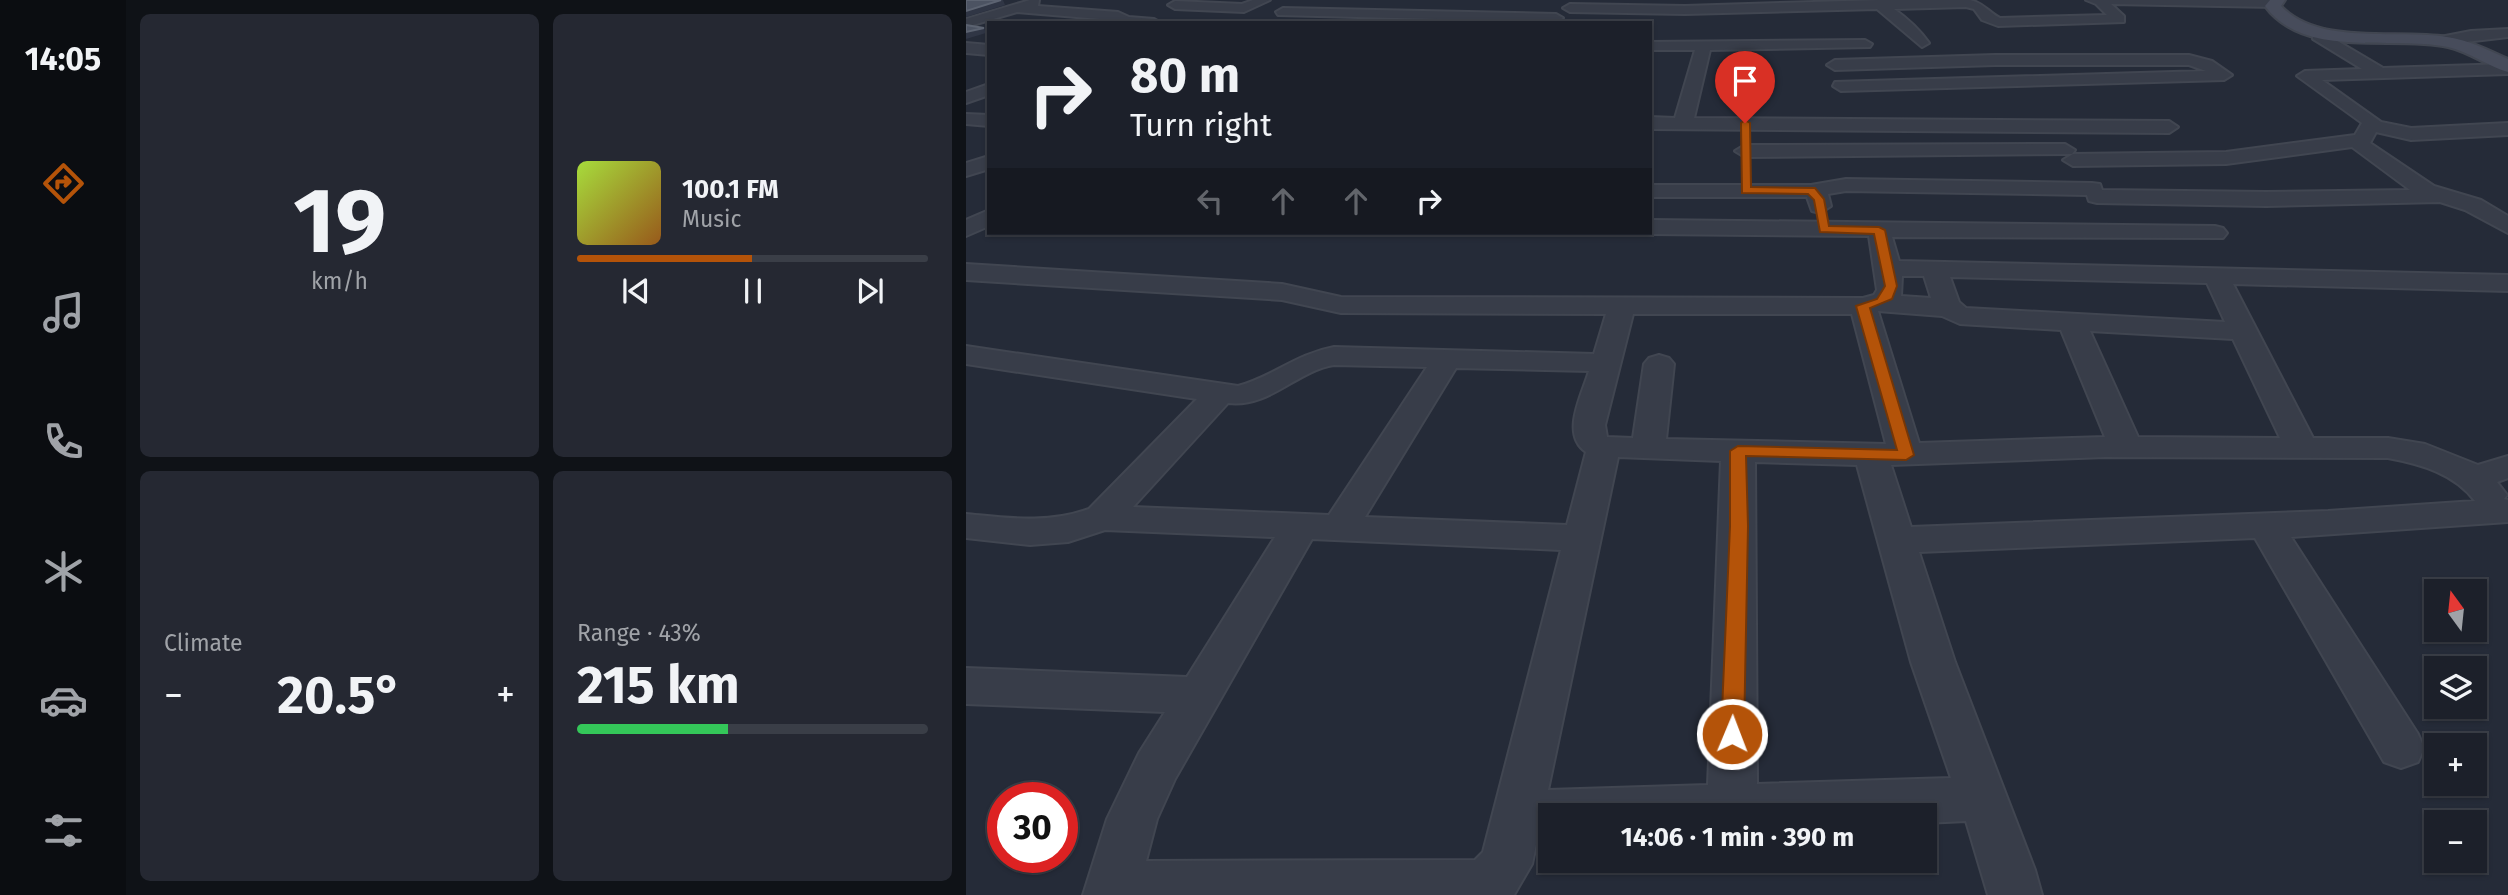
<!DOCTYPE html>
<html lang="en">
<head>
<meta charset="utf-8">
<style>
  body { margin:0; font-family:"Fira Sans",sans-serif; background:#252832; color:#f1f3f6; height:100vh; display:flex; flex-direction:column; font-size:26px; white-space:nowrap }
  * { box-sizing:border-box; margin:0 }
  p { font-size:23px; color:#a0a3a8 }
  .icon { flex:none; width:38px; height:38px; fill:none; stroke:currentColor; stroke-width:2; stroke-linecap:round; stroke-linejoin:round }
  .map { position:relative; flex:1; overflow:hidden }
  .sheet { display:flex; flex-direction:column; gap:14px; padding:14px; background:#0f1217; width:840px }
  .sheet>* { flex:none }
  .top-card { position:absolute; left:21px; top:21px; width:665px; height:214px; border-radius:0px; box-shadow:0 2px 5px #0004,0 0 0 2px #3a3e47; background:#1c202a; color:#f1f3f6; overflow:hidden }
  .needle { width:46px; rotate:345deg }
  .controls { position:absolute; left:1458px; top:579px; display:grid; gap:14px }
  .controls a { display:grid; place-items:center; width:63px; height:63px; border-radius:0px; background:#1c202a; box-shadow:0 2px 5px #0004,0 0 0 2px #3a3e47; font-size:35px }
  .speed { position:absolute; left:21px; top:782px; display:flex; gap:14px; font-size:35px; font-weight:700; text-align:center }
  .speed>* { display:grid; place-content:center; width:91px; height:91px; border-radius:50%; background:#1c202a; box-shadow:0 2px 5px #0004,0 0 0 2px #3a3e47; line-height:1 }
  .speed .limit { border:10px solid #d22; background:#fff; color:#111 }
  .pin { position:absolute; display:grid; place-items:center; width:60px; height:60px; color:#fff; margin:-72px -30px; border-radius:50% 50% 50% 0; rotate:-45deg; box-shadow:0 0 7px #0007 }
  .pin .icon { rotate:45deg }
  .me { position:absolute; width:77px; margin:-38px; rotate:1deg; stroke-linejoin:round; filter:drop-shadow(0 0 5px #0008) }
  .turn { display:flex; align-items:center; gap:24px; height:147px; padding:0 28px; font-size:32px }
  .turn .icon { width:91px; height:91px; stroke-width:2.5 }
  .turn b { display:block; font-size:49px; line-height:60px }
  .lanes { display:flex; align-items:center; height:66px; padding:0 28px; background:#0003; justify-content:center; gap:35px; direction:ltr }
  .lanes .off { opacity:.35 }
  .big { font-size:52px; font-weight:700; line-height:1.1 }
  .sheet .card { flex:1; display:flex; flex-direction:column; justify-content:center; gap:10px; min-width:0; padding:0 24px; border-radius:10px; background:#252832 }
  .sheet .dial { align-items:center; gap:0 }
  .dial b { font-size:91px; line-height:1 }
  .song { display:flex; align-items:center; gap:21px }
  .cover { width:84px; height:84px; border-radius:10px; background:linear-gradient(135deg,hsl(80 70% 55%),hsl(30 70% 35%)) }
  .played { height:7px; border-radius:4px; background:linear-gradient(90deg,#b45309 50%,#3a3e47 50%) }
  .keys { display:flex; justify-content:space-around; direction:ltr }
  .heat { display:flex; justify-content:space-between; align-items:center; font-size:38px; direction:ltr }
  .charge { height:10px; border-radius:5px; background:linear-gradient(90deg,#34c759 43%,#3a3e47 0) }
  .sheet .tiles { flex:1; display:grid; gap:14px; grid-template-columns:repeat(2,1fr) }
  .trip { position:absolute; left:572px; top:803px; width:399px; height:70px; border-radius:0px; background:#1c202a; box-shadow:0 2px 5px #0004,0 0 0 2px #3a3e47; font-weight:700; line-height:70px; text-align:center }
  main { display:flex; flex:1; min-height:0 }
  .tabs { display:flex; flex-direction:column; width:126px; justify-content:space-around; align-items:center; background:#0b0d11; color:#a0a3a8 }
  .tabs .icon { width:49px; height:49px }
  .tabs .on { color:#b45309 }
  .tabs b { font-size:32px; color:#f1f3f6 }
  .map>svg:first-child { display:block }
</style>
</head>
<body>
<main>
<nav class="tabs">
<b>14:05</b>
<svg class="icon on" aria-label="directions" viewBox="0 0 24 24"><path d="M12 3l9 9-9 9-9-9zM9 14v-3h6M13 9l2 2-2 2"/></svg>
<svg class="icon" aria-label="music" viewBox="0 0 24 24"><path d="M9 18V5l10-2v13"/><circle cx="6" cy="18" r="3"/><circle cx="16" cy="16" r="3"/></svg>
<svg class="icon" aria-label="phone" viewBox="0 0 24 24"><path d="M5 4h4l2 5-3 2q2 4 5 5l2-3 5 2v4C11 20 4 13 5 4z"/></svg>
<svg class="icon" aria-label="climate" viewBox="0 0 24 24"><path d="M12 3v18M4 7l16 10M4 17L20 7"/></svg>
<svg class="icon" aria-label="car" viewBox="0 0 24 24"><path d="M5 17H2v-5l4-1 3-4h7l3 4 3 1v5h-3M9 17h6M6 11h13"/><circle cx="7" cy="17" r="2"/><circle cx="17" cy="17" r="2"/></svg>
<svg class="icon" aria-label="filters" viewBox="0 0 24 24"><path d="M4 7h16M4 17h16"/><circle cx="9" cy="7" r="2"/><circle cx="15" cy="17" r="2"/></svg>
</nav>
<section class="sheet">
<div class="tiles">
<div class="card dial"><b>19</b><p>km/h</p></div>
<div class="card">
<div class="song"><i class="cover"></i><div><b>100.1 FM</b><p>Music</p></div></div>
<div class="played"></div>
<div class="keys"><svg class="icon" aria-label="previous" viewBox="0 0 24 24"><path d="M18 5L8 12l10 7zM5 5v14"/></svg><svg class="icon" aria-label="pause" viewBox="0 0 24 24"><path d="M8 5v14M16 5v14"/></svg><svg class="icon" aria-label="next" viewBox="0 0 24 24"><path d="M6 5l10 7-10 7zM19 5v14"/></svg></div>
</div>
<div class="card"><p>Climate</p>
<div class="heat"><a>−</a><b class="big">20.5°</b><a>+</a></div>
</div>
<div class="card"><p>Range · 43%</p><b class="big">215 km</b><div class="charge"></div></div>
</div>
</section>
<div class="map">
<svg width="1542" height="895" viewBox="0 0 1542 895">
  <rect width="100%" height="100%" fill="#252b38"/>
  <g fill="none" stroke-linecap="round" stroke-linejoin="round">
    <g stroke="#414651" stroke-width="4">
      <g id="street">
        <polygon points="64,0 73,0 72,6 152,12 163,17 188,19 195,23 146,23 146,20 51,12 0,27 0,19"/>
        <polygon points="287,0 304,0 278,12 209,9 202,5 209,1 276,4"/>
        <path d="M913,0H1004C1018,3 1022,12 1034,18L1141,15L1130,4L1120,0H1313L1316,3L1309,7L1145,4L1158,16V22L1032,26L1016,20L1008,9L1000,7L928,9C942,19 953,29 963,43L956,47L911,9L719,14L604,12L597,8L604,4L719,6Z"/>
        <polygon points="317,8 590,14 597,18 590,22 312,15 310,12"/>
        <polygon points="1358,29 1365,33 1363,36 1417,68 1542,64 1542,74 1356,80 1415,122 1445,128 1542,123 1542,135 1445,140 1410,132 1404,143 1468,186 1515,200 1542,216 1542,233 1499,210 1474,202 1300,206 1131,203 1123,201 1121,195 880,191 862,194 865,206 854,213 846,211 841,197 684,197 684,185 845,185 880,179 1126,183 1134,184 1136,190 1300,192 1444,190 1386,147 1260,164 1107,166 1097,160 1107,154 1260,152 1389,135 1396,123 1331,76 1339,71 1396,69 1347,39 1347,33"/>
        <polygon points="1542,29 1542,37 1474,45 1467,41 1469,38 1505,31"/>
        <polygon points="899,40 906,44 904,47 744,50 728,118 1203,121 1212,127 1203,133 684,129 684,117 709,118 729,50 684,50 684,42"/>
        <polygon points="0,43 23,45 23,55 0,53"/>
        <polygon points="1029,55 1223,55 1246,61 1266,75 1258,80 875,91 867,86 869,82 1240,71 1223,65 1029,65 869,70 861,65 869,60"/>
        <polygon points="23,84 23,95 0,103 0,92"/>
        <polygon points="0,114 23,115 23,126 0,124"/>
        <polygon points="1099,144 1109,150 1106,154 779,157 769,151 779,145"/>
        <polygon points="23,156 23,169 0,176 0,163"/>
        <polygon points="23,210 23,226 0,236 0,220"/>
        <path d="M684,220L1249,226L1257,228L1261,233L1257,238L926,237L933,261L1542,275V291L1267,284L1347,438H1422L1459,444L1512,465L1542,456V478L1531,482L1541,495L1538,499L1542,500V522L1325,537L1452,734L1458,748L1452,762L1435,768L1418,762L1289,538L953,552L989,662L1069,870L1076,895H1022L1000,821L959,823V816H584V835H572L566,864L548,895H117L141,819L173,753L199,712L0,704V668L221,677L309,537L139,530L102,542L64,545L0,538V514C43,518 81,524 123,509L231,399L0,364V346L272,386C308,376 330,354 368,347L628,354L640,314L375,313L316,300L0,280V264L316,284L375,297L897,298L908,295L911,290L903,236L684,234L679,233H684ZM936,276H958L965,298L935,296ZM984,277L1241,283L1259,322L1000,308L993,302ZM912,311L976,316L994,324L1095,330L1139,437L953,443ZM667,314H886L920,444L700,439L708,364L703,358L693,355L683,358L678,364L667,438L641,437L639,425ZM1124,331L1267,339L1314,438L1172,437ZM368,365L461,367L363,515L167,507L262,403C304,408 330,371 368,365ZM490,368L623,371C616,395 594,434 620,452L601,525L399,517ZM652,457L755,461L742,785L582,790ZM1139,457L1422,458C1455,464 1489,474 1509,501L1362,511L945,527L925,465ZM789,462L891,465L945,662L985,778L791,784ZM346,539L595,550L517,852L509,860L180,861L191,819L209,779Z"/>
      </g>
    </g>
    <g stroke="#414651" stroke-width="4">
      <path id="secondary" d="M1304,0H1319L1315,6C1352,46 1432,29 1481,37C1503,40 1522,50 1542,59V72C1521,66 1504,52 1482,47C1425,35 1339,60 1299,6Z"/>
    </g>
    <use href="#street" fill="#383d49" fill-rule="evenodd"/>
    <use href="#secondary" fill="#474c5b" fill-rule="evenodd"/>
  </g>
  <g fill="#303645">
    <polygon points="25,0 39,0 37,0 39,5 0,17 0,11"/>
    <polygon points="18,28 20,33 0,39 0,32"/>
  </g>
  <g fill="#4c5362" stroke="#5c6371" stroke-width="2">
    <polygon points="0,0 35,0 0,11"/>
    <polygon points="0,25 18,28 0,32"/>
  </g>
  <polygon fill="#b45309" stroke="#753606" stroke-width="2" points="779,120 784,123 785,187 849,188 858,199 863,226 913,227 919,230 931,286 926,299 904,308 948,455 940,460 780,456 782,526 778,734 774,740 766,743 759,740 755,734 764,526 764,451 772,446 931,450 890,306 911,299 919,286 908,234 854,232 848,200 842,194 776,193 775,123"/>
</svg>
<div class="controls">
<a><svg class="needle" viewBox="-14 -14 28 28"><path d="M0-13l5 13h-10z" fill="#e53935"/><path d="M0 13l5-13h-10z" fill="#a0a3a8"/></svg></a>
<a><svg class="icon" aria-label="layers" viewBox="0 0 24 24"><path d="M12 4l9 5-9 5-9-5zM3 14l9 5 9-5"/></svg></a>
<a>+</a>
<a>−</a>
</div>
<div class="speed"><div class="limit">30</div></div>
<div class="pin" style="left:779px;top:123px;background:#d93025"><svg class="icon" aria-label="arrive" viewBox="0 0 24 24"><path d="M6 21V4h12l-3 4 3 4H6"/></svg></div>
<svg class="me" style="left:766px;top:734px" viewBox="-20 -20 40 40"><circle r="17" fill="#b45309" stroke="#fff" stroke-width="3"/><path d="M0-11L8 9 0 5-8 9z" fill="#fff"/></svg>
<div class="trip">14:06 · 1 min · 390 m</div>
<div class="top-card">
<div class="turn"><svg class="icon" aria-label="right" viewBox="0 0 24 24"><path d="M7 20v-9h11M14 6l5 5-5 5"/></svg><div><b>80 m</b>Turn right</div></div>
<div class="lanes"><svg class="icon off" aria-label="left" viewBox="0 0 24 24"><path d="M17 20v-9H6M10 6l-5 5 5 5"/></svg><svg class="icon off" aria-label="ahead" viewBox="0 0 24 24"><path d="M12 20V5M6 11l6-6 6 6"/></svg><svg class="icon off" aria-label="ahead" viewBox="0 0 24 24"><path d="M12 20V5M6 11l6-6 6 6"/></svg><svg class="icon" aria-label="right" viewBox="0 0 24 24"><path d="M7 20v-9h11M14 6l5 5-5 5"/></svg></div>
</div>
</div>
</main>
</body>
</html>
